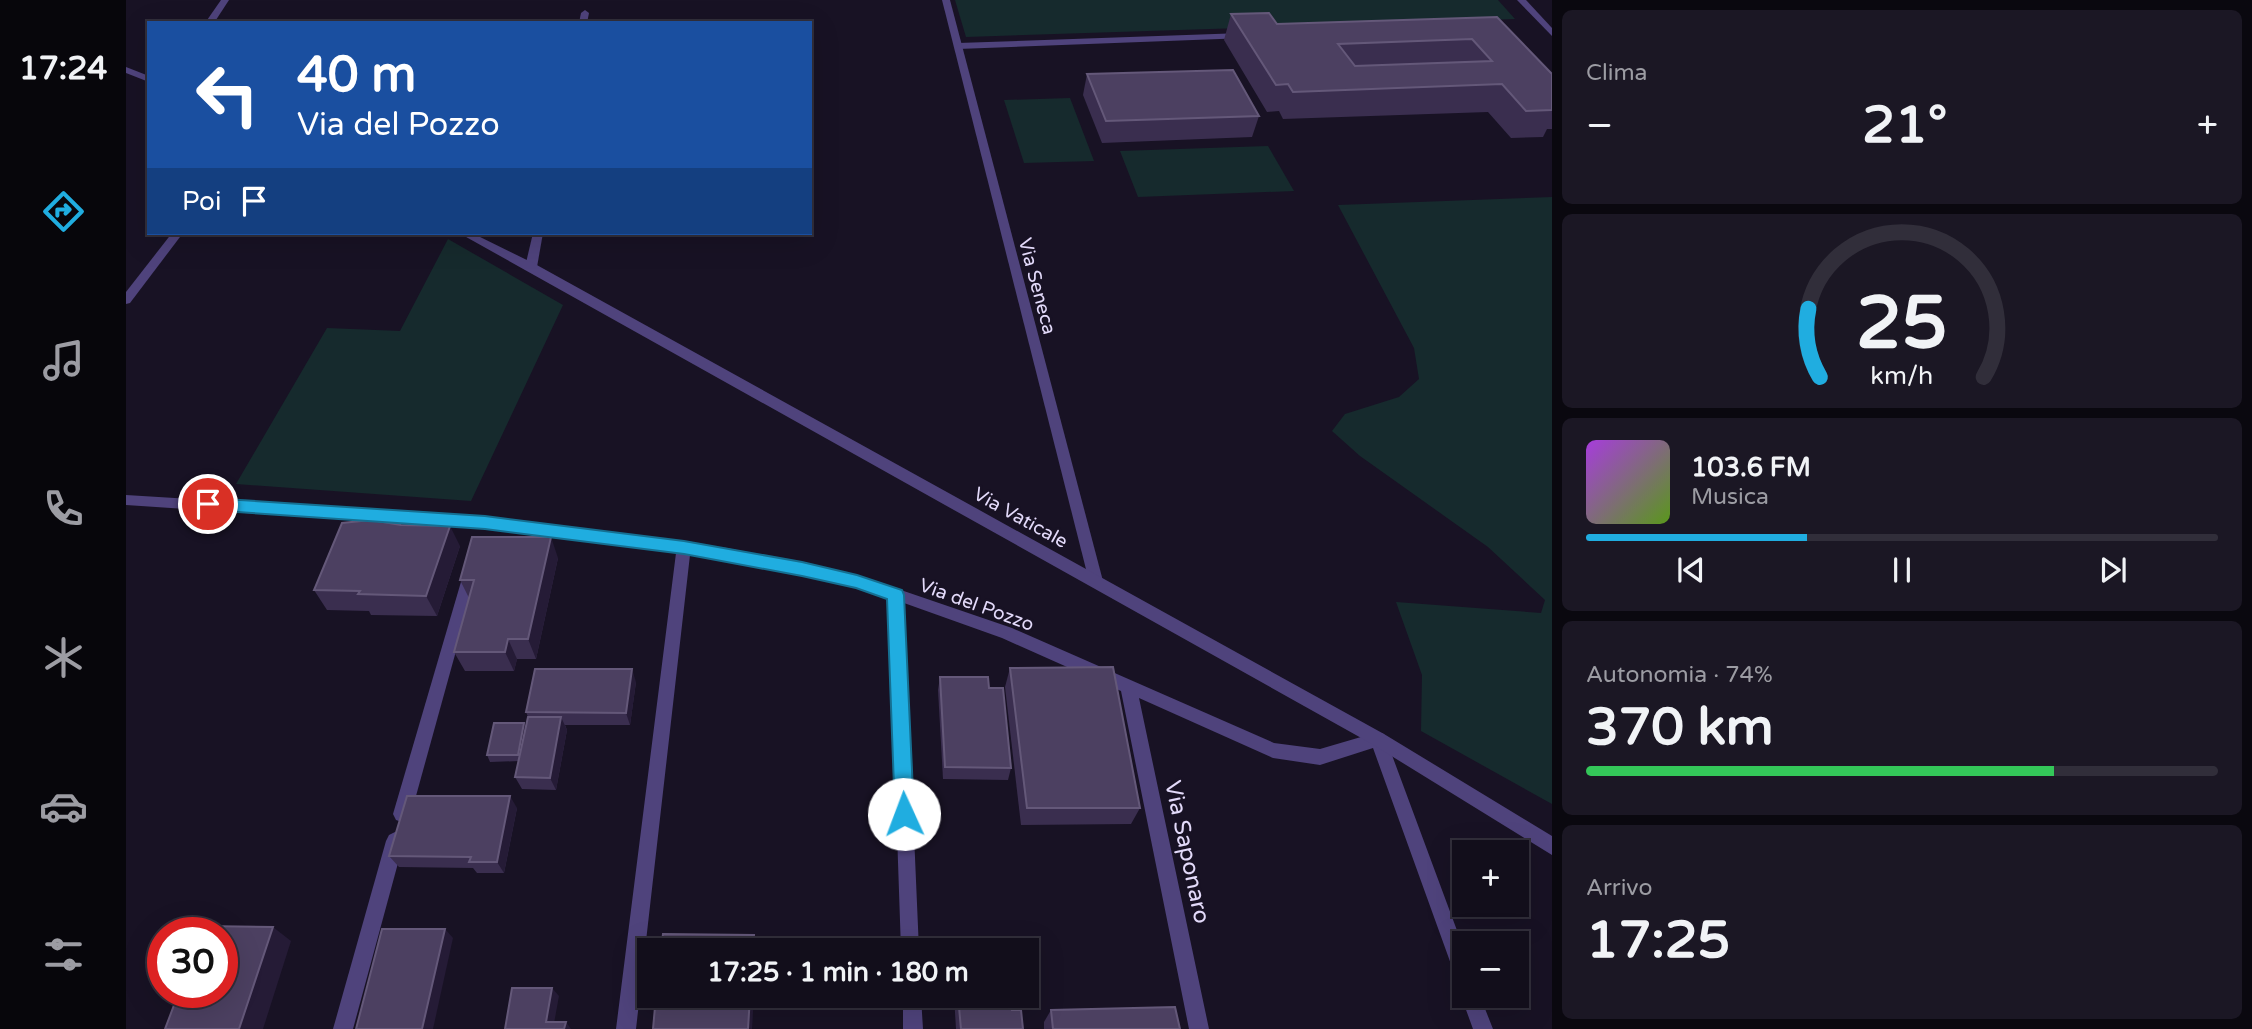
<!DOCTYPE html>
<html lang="it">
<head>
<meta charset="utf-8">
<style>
  body { margin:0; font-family:"Varela Round",sans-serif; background:#1b1724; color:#f1f3f6; height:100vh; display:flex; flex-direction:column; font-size:26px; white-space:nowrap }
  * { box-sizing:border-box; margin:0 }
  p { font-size:23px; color:#9c9ca3 }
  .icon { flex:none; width:38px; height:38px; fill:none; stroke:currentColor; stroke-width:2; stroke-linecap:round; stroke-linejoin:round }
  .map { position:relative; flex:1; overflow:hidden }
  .details { display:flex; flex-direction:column; gap:10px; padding:10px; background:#0a080f; width:700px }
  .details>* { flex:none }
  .hud { position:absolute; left:21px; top:21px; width:665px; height:214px; border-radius:0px; box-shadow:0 7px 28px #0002,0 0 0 2px #312e3a; background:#1a4fa0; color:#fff; overflow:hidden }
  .fabs { position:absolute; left:1326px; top:840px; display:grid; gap:14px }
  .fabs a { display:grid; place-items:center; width:77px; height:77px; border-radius:0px; background:#120e1b; box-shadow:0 7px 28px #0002,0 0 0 2px #312e3a; font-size:35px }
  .speed { position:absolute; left:21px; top:917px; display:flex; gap:14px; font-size:35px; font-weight:700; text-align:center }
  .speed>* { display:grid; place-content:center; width:91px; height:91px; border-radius:50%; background:#120e1b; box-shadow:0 7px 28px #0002,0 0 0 2px #312e3a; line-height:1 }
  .speed .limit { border:10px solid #d22; background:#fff; color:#111 }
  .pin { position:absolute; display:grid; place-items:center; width:60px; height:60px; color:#fff; margin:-30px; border:4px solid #fff; border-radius:50%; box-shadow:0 2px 7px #0007 }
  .me { position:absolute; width:77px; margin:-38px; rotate:358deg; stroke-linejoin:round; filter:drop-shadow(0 0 5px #0008) }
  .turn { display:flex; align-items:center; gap:24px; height:147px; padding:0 35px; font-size:32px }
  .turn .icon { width:91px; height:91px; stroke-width:2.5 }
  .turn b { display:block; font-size:49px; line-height:60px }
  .then { display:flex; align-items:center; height:66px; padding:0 35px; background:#0003; gap:14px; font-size:26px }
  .big { font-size:52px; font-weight:700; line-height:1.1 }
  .details .tile { flex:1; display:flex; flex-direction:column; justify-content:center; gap:10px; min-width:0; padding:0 24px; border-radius:10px; background:#1b1724 }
  .details .dial { align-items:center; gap:0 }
  .dial svg { height:182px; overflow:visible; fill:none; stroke:#312e3a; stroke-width:7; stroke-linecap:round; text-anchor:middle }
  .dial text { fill:#f1f3f6; stroke:none }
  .song { display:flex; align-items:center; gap:21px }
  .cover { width:84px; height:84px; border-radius:10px; background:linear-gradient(135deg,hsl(280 70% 55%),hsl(90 70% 35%)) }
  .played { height:7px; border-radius:4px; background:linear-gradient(90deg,#20ade0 35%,#312e3a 35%) }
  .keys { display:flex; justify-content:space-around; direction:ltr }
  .heat { display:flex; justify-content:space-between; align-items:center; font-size:38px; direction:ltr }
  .charge { height:10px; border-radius:5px; background:linear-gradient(90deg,#34c759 74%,#312e3a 0) }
  .trip { position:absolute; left:511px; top:938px; width:402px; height:70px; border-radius:0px; background:#120e1b; box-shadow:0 7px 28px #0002,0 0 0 2px #312e3a; font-weight:700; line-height:70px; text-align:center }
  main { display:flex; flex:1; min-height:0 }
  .dock { display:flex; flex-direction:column; width:126px; justify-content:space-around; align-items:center; background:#07060b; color:#9c9ca3 }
  .dock .icon { width:49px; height:49px }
  .dock .selected { color:#20ade0 }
  .dock b { font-size:32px; color:#f1f3f6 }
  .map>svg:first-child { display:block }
</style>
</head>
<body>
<main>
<nav class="dock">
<b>17:24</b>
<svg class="icon selected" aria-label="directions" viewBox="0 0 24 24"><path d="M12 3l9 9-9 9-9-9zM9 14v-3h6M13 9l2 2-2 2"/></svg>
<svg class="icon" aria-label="music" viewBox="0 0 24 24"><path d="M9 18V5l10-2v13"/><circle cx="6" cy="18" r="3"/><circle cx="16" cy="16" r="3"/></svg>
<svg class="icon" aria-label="phone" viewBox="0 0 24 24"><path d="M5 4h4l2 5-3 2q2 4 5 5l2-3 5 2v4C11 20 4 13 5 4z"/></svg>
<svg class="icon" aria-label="climate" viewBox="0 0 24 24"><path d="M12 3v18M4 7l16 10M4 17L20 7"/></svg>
<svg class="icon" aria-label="car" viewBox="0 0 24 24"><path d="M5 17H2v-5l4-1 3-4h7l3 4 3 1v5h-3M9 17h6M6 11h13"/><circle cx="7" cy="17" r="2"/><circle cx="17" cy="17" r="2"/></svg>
<svg class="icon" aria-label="filters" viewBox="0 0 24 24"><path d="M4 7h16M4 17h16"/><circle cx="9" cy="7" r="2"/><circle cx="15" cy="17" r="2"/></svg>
</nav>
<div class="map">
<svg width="1426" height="1029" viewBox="0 0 1426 1029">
  <rect width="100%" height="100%" fill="#181224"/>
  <g fill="#162a2d">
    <polygon points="829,0 1372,0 1389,19 840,37"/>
    <polygon points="944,98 968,161 898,163 878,100"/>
    <polygon points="1142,146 1168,191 1012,197 994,151"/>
    <polygon points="1426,197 1426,804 1295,731 1296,675 1270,602 1415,613 1419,600 1362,547 1234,456 1206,431 1219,414 1273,397 1293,379 1288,348 1212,205"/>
    <polygon points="322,239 437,305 345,501 110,484 201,328 274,331"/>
  </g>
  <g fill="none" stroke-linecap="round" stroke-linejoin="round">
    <polygon fill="#4f437c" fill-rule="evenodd" points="1117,33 1120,34 1120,38 832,49 828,46 832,43"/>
    <g fill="#4f437c" fill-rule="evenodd">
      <polygon points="95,0 103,0 88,23 79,23"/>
      <polygon points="816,0 824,0 977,581 975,585 970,587 965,585 963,581"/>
      <polygon points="1391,0 1400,0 1426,28 1426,36"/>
      <polygon points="459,10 463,13 461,23 453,23 455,13"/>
      <polygon points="46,233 57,233 4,303 0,304 0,292"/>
      <polygon points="407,233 417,233 411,267 405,271 399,267"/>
      <path d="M0,495L359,517L601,548L676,563L731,575L886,628L1148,743L1194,749L1252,732L1258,734L1260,739L1339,952V987L1332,985L1330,978L1247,748L1194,765L1147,758L1013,698L1083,1029H1063L995,691L876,638L778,603L793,950H775L763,598C699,576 631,564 564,555L510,1029H490L550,553L359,529L0,505Z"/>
      <polygon points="344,569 349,571 351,575 285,814 282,820 276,822 270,820 267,814 337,575 339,571"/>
      <polygon points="269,832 275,835 278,841 227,1029 207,1029 260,841 263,835"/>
      <polygon points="1339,989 1339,996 1354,996 1367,1029 1347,1029 1335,996"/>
      <polygon points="777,996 795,996 797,1029 777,1029"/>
    </g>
    <g fill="#4f437c" fill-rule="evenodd">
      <polygon points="0,67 23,76 23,82 0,73"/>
      <polygon points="333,233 346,233 409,264 1258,734 1426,836 1426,855 1246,744"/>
    </g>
  </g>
  <g fill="#3a2e4f">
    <polygon points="1105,14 1151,24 1371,17 1426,74 1426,129 1421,129 1417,137 1385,138 1362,112 1157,119 1153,111 1141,112 1098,40"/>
    <polygon points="961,74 1133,116 1126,137 976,143 957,95"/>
    <polygon points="334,546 311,616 245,615 243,611 201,610 188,590"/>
    <polygon points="432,558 410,659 391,659 388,671 339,671 328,652 343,598 334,580"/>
    <polygon points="884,668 1014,808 1005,824 895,825 879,687"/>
    <polygon points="814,677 863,688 885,768 882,780 817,779 812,690"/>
    <polygon points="510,682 504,725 439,725 441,730 430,790 396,789 389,777 393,761 364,762 361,755 398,723 400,726 402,717 400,712"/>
    <polygon points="391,808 378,873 351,873 347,868 273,867 263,856"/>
    <polygon points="828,996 885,996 886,1010 897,1029 830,1029"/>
    <polygon points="925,1010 1054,1029 918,1029 918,1022"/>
  </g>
  <g fill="#251b36">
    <polygon points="324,526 334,546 311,616 300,596"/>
    <polygon points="425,537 432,558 410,659 402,639"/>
    <polygon points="382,639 391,659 388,671 379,652"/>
    <polygon points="506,669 510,682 504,725 500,713"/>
    <polygon points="435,717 441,730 430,790 424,778"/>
    <polygon points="398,723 402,729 395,761 392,755"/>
    <polygon points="384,796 391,808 378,873 371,862"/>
    <polygon points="147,927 165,941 137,1029 113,1029"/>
    <polygon points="319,929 327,938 307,1029 296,1029"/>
    <polygon points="628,935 631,950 627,950"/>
    <polygon points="426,988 433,996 427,1029 420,1022"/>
    <polygon points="624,996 628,996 626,1029 622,1029"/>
    <polygon points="440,1022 445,1029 438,1029"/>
  </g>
  <g fill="#4c4061" stroke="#645879" stroke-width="2" fill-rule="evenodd">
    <path d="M1143,13L1151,24L1371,17L1426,74V110L1400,111L1376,84L1167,92L1162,84L1150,85L1105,14ZM1346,39L1366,61L1229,66L1212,44Z"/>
    <polygon points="1107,70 1133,116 980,121 961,74"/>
    <polygon points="245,520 275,525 324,526 300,596 232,594 234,591 188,590 216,523"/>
    <polygon points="346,537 425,537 402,639 382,639 379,652 328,652 348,580 334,580"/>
    <polygon points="987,667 1014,808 901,808 884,668"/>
    <polygon points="409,669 506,669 500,713 400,712"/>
    <polygon points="814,677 862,677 863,688 877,688 885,768 819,767"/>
    <polygon points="402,717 435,717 424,778 389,777"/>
    <polygon points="368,723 398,723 392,755 361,755"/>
    <polygon points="281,796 384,796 371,862 343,862 345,857 263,856"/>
    <polygon points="77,926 147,927 113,1029 39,1029 53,992 96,992 96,933 75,933"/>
    <polygon points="256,929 319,929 296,1029 230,1029"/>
    <polygon points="537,934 628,935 627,950 535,950"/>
    <polygon points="386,988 426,988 420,1022 440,1022 438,1029 379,1029"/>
    <polygon points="530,996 624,996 622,1029 527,1029"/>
    <polygon points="832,996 885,996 886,1010 895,1010 897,1029 835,1029"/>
    <polygon points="1049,1007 1054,1029 927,1029 925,1010"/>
  </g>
  <polygon fill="#20ade0" stroke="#157092" stroke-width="2" points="82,498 359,516 558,541 676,562 731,575 776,590 778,595 788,814 785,820 778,823 771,820 769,814 761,599 730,588 676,576 558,554 359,529 82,510 74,504"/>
  <g text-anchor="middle" stroke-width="5" stroke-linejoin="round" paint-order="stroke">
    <g font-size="19" fill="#e3dafa" stroke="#181224">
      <text transform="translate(912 286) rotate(75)" y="7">Via Seneca</text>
      <text transform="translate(895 517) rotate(29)" y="7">Via Vaticale</text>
      <text transform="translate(851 604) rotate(20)" y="7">Via del Pozzo</text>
    </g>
    <g font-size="23" fill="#e3dafa" stroke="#181224">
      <text transform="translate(1062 852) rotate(78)" y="8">Via Saponaro</text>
    </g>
  </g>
</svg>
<div class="fabs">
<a>+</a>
<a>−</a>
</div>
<div class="speed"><div class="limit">30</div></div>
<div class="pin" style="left:82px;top:504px;background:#d93025"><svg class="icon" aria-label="arrive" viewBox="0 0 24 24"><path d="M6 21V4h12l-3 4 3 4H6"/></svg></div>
<svg class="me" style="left:778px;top:814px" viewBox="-20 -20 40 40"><circle r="19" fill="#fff"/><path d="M0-13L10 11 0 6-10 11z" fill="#20ade0"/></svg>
<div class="trip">17:25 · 1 min · 180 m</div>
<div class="hud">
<div class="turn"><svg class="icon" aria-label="left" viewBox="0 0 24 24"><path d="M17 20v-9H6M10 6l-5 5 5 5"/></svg><div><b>40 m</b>Via del Pozzo</div></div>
<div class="then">Poi<svg class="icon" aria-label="arrive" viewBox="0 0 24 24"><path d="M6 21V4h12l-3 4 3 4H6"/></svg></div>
</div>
</div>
<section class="details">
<div class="tile"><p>Clima</p>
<div class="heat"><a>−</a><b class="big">21°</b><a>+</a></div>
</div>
<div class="tile dial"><svg viewBox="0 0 100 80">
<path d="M14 69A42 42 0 1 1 86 69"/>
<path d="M14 69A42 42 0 0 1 9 39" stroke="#20ade0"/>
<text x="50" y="56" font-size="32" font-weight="700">25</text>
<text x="50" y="72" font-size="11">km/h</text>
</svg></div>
<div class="tile">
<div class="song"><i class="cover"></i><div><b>103.6 FM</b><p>Musica</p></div></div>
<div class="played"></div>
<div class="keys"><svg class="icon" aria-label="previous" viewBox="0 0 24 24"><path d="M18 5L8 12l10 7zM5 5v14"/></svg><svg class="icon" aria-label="pause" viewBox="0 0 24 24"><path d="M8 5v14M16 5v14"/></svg><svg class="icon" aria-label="next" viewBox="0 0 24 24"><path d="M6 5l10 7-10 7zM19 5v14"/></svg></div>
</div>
<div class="tile"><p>Autonomia · 74%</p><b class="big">370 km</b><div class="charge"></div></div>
<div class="tile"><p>Arrivo</p><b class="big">17:25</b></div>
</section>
</main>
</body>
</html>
